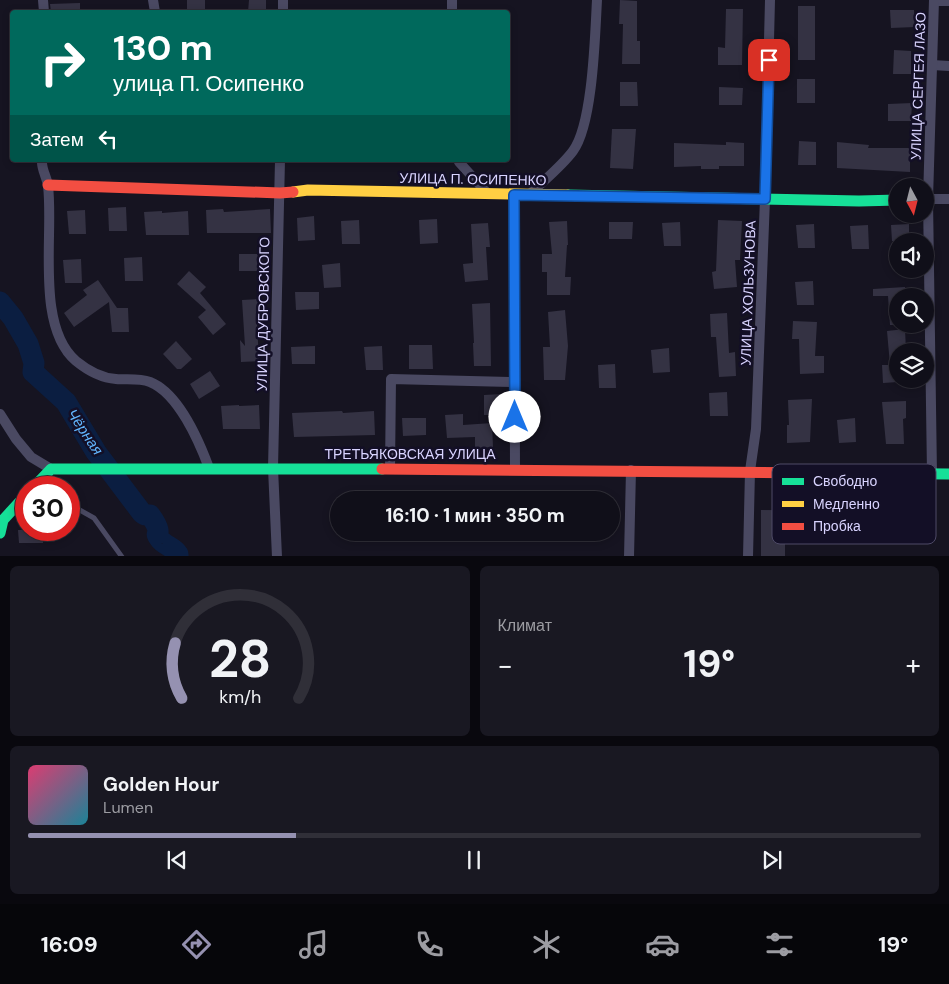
<!DOCTYPE html>
<html lang="ru">
<head>
<meta charset="utf-8">
<style>
  body { margin:0; font-family:"DM Sans",sans-serif; background:#191822; color:#f1f3f6; height:100vh; display:flex; flex-direction:column; font-size:19px; white-space:nowrap }
  * { box-sizing:border-box; margin:0 }
  p { font-size:16px; color:#9c9ca2 }
  .icon { flex:none; width:28px; height:28px; fill:none; stroke:currentColor; stroke-width:2; stroke-linecap:round; stroke-linejoin:round }
  .map { position:relative; height:556px; overflow:hidden }
  .panel { display:flex; flex-direction:column; gap:10px; padding:10px; background:#09080e; flex:1 }
  .panel>* { flex:none }
  .top-card { position:absolute; left:10px; top:10px; width:500px; height:152px; border-radius:5px; box-shadow:0 2px 8px #0003,0 0 0 1px #302f38; background:#00695c; color:#fff; overflow:hidden }
  .needle { width:32px; rotate:173deg }
  .tools { position:absolute; left:889px; top:178px; display:grid; gap:10px }
  .tools a { display:grid; place-items:center; width:45px; height:45px; border-radius:50%; background:#100f19; box-shadow:0 2px 8px #0003,0 0 0 1px #302f38; font-size:25px }
  .speed { position:absolute; left:15px; top:476px; display:flex; gap:10px; font-size:25px; font-weight:700; text-align:center }
  .speed>* { display:grid; place-content:center; width:65px; height:65px; border-radius:50%; background:#100f19; box-shadow:0 2px 8px #0003,0 0 0 1px #302f38; line-height:1 }
  .speed .limit { border:8px solid #d22; background:#fff; color:#111 }
  .pin { position:absolute; display:grid; place-items:center; width:42px; height:42px; color:#fff; margin:-21px; border-radius:10px; box-shadow:0 2px 8px #0006 }
  .me { position:absolute; width:55px; margin:-28px; rotate:0deg; stroke-linejoin:round; filter:drop-shadow(0 0 4px #0008) }
  .turn { display:flex; align-items:center; gap:18px; height:105px; padding:0 20px; font-size:22px }
  .turn .icon { width:65px; height:65px; stroke-width:2.5 }
  .turn b { display:block; font-size:35px; line-height:42px }
  .then { display:flex; align-items:center; height:48px; padding:0 20px; background:#0003; gap:10px; font-size:19px }
  .big { font-size:38px; font-weight:700; line-height:1.1 }
  .panel .widget { flex:1; display:flex; flex-direction:column; justify-content:center; gap:8px; min-width:0; padding:0 18px; border-radius:8px; background:#191822 }
  .panel .dial { align-items:center; gap:0 }
  .dial svg { height:130px; overflow:visible; fill:none; stroke:#302f38; stroke-width:7; stroke-linecap:round; text-anchor:middle }
  .dial text { fill:#f1f3f6; stroke:none }
  .song { display:flex; align-items:center; gap:15px }
  .cover { width:60px; height:60px; border-radius:8px; background:linear-gradient(135deg,hsl(340 70% 55%),hsl(190 70% 35%)) }
  .played { height:5px; border-radius:2px; background:linear-gradient(90deg,#9591b1 30%,#302f38 30%) }
  .keys { display:flex; justify-content:space-around; direction:ltr }
  .heat { display:flex; justify-content:space-between; align-items:center; font-size:28px; direction:ltr }
  .panel .tiles { flex:1; display:grid; gap:10px; grid-template-columns:1fr 1fr }
  .widget:last-child { grid-column:span 2 }
  .trip { position:absolute; left:330px; top:491px; width:290px; height:50px; border-radius:25px; background:#100f19; box-shadow:0 2px 8px #0003,0 0 0 1px #302f38; font-weight:700; line-height:50px; text-align:center }
  .tabs { display:flex; height:80px; justify-content:space-around; align-items:center; background:#06060a; color:#9c9ca2 }
  .tabs .icon { width:35px; height:35px }
  .tabs .on { color:#9591b1 }
  .tabs b { font-size:22px; color:#f1f3f6 }
  .map>svg:first-child { display:block }
</style>
</head>
<body>
<div class="map">
<svg width="949" height="557" viewBox="0 0 949 557">
  <rect width="100%" height="100%" fill="#161421"/>
  <g fill="none" stroke-linecap="round" stroke-linejoin="round">
    <path stroke="#0b1e41" stroke-width="21" d="M0,302L13,318L28,344L34,363L33,372L66,402L96,452L142,513L145,515H150C153,519 157,525 158,530C159,538 155,531 159,538C164,546 173,546 178,554V557"/>
  </g>
  <g fill="#343243">
    <polygon points="187,0 205,0 205,10 187,11"/>
    <polygon points="249,0 266,0 266,12 248,12"/>
    <polygon points="620,0 637,1 637,41 640,41 640,64 622,64 623,24 619,24"/>
    <polygon points="80,3 80,12 51,12 50,4"/>
    <rect x="798" y="6" width="17" height="54"/>
    <polygon points="726,9 743,9 742,65 718,65 718,47 725,48"/>
    <polygon points="890,10 914,10 915,27 891,28"/>
    <polygon points="894,50 911,51 911,74 893,74"/>
    <rect x="797" y="79" width="18" height="24"/>
    <polygon points="620,82 637,82 638,106 620,106"/>
    <polygon points="719,87 743,88 742,105 719,105"/>
    <polygon points="912,103 911,121 888,121 888,104"/>
    <polygon points="612,129 636,129 633,169 610,168"/>
    <polygon points="799,141 816,142 816,165 798,165"/>
    <polygon points="726,142 744,143 744,166 719,166 719,169 701,169 701,166 674,167 674,143 726,145"/>
    <polygon points="837,142 869,145 868,148 910,148 910,172 837,168"/>
    <polygon points="126,207 127,231 109,231 108,208"/>
    <polygon points="223,209 224,212 270,209 271,233 207,233 206,210"/>
    <polygon points="85,210 86,234 69,234 67,211"/>
    <polygon points="162,211 162,213 188,211 189,235 146,235 144,212"/>
    <polygon points="314,216 315,240 298,241 297,218"/>
    <polygon points="437,219 438,243 420,244 419,220"/>
    <polygon points="359,220 360,244 342,244 341,221"/>
    <polygon points="718,220 742,221 740,260 735,260 737,287 714,289 712,272 716,271"/>
    <polygon points="567,221 568,245 567,245 565,277 571,277 570,295 547,295 547,272 542,272 542,254 552,254 549,222"/>
    <polygon points="609,222 633,222 632,239 609,239"/>
    <polygon points="680,222 681,246 664,246 662,223"/>
    <polygon points="488,223 490,247 486,247 488,280 465,282 463,264 473,263 471,224"/>
    <polygon points="814,224 815,248 798,248 796,225"/>
    <polygon points="909,224 909,241 892,241 891,225"/>
    <polygon points="868,225 869,249 852,249 850,226"/>
    <rect x="239" y="254" width="24" height="17"/>
    <polygon points="142,257 143,281 125,281 124,258"/>
    <polygon points="81,259 82,283 65,283 63,260"/>
    <polygon points="340,263 341,287 324,288 322,265"/>
    <polygon points="189,271 206,287 200,293 226,324 213,335 198,317 206,310 177,284"/>
    <polygon points="98,280 117,308 128,308 129,332 112,332 109,302 74,327 64,313 87,295 83,290"/>
    <polygon points="813,281 814,305 797,305 795,282"/>
    <polygon points="905,287 906,296 898,296 898,325 890,325 888,296 873,296 873,289"/>
    <polygon points="295,292 319,292 319,309 296,310"/>
    <polygon points="259,299 260,323 257,323 259,361 241,362 240,340 245,346 242,300"/>
    <polygon points="490,303 491,366 474,366 473,343 474,343 472,304"/>
    <polygon points="565,310 568,346 565,380 544,380 543,347 550,347 548,312"/>
    <polygon points="727,313 729,353 735,352 736,376 719,377 716,337 711,337 710,314"/>
    <polygon points="793,321 817,322 815,356 824,356 824,373 800,374 799,339 792,339"/>
    <polygon points="905,329 906,351 898,351 898,382 883,383 882,365 890,365 887,331"/>
    <polygon points="176,341 192,359 181,369 177,369 163,354"/>
    <polygon points="409,345 432,345 433,369 409,369"/>
    <polygon points="315,346 315,364 292,364 291,347"/>
    <polygon points="382,346 383,370 366,370 364,347"/>
    <polygon points="669,348 670,372 653,373 651,350"/>
    <polygon points="615,364 616,388 599,388 598,365"/>
    <polygon points="210,371 220,386 199,399 190,384"/>
    <polygon points="727,392 728,416 710,416 709,393"/>
    <polygon points="502,394 503,415 484,415 484,395"/>
    <polygon points="812,399 810,442 787,443 787,425 789,425 788,400"/>
    <polygon points="906,401 906,418 903,419 904,444 886,444 882,402"/>
    <polygon points="239,405 239,406 259,405 260,429 223,429 221,406"/>
    <polygon points="342,411 343,413 374,411 375,435 294,437 292,413"/>
    <polygon points="463,414 463,425 492,423 493,447 475,448 475,437 447,438 445,415"/>
    <polygon points="402,418 426,418 426,435 403,436"/>
    <polygon points="855,418 856,442 839,443 837,420"/>
    <polygon points="761,510 872,511 872,534 785,533 785,557 761,557"/>
    <polygon points="18,530 43,530 43,543 19,543"/>
  </g>
  <g fill="none" stroke-linecap="round" stroke-linejoin="round">
    <polyline stroke="#4a4962" stroke-width="5" points="69,504 94,518 122,557"/>
    <g stroke="#4a4962" stroke-width="10">
      <polyline points="43,0 44,12"/>
      <polyline points="153,0 155,12"/>
      <polyline points="452,0 452,12"/>
      <polyline points="934,1 949,1"/>
      <polyline points="283,12 283,0"/>
      <polyline points="932,65 949,66"/>
      <path d="M42,160C41,169 47,177 48,186C54,234 35,326 76,361C87,370 101,378 116,379C127,380 139,378 150,382C178,393 199,441 209,468"/>
      <polyline points="459,160 459,162 488,194"/>
      <polyline points="514,195 515,469"/>
      <path d="M529,195C543,181 561,167 573,151C593,124 595,35 597,0"/>
      <polyline points="925,199 949,199"/>
      <polyline points="0,414 16,439 31,457 51,469"/>
      <polyline points="390,469 391,379 515,382"/>
      <polyline points="932,474 928,199 934,0"/>
      <polyline points="277,557 273,468 280,160"/>
      <polyline points="629,557 631,470"/>
      <polyline points="748,557 750,471 756,429 765,199 770,0"/>
    </g>
    <g stroke="#16e098" stroke-width="11">
      <polyline points="568,195 859,201 898,200"/>
      <polyline points="814,473 949,474"/>
      <polyline points="33,488 51,469 382,469"/>
      <polyline points="0,533 3,520 26,495"/>
    </g>
    <polyline stroke="#ffcf43" stroke-width="11" points="293,192 308,190 568,195"/>
    <g stroke="#f24e42" stroke-width="11">
      <polyline points="48,185 280,193 293,192"/>
      <polyline points="382,469 814,473"/>
    </g>
  </g>
  <g fill="none" stroke-linecap="round" stroke-linejoin="round">
    <g stroke="#114b97" stroke-width="12">
      <polyline id="route" points="515,417 514,195 765,199 769,60"/>
    </g>
    <use href="#route" stroke="#1a73e8" stroke-width="9"/>
  </g>
  <g text-anchor="middle" stroke-width="5" stroke-linejoin="round" paint-order="stroke">
    <g font-size="14" fill="#d9d4ff" stroke="#130f26">
      <text transform="translate(918 86) rotate(-88)" y="5">УЛИЦА СЕРГЕЯ ЛАЗО</text>
      <text transform="translate(473 179) rotate(1)" y="5">УЛИЦА П. ОСИПЕНКО</text>
      <text transform="translate(748 293) rotate(-88)" y="5">УЛИЦА ХОЛЬЗУНОВА</text>
      <text transform="translate(263 314) rotate(-89)" y="5">УЛИЦА ДУБРОВСКОГО</text>
      <text x="410" y="459">ТРЕТЬЯКОВСКАЯ УЛИЦА</text>
    </g>
    <g font-size="15" font-style="italic" fill="#62b6ff" stroke="#130f26">
      <text transform="translate(85 432) rotate(56)" y="5">Чёрная</text>
    </g>
  </g>
  <rect x="772" y="464" width="164" height="80" rx="8" fill="#130f26" stroke="#4e4a67" stroke-width="1"/>
  <rect x="782" y="478" width="22" height="7" fill="#16e098"/>
  <rect x="782" y="501" width="22" height="6" fill="#ffcf43"/>
  <rect x="782" y="523" width="22" height="7" fill="#f24e42"/>
  <g font-size="14" fill="#d9d4ff">
    <text x="813" y="486">Свободно</text>
    <text x="813" y="509">Медленно</text>
    <text x="813" y="531">Пробка</text>
  </g>
</svg>
<div class="tools">
<a><svg class="needle" viewBox="-14 -14 28 28"><path d="M0-13l5 13h-10z" fill="#e53935"/><path d="M0 13l5-13h-10z" fill="#9c9ca2"/></svg></a>
<a><svg class="icon" aria-label="sound" viewBox="0 0 24 24"><path d="M4 9h4l5-4v14l-5-4H4zM17 9q2 3 0 6"/></svg></a>
<a><svg class="icon" aria-label="search" viewBox="0 0 24 24"><circle cx="10" cy="10" r="6"/><path d="M15 15l6 6"/></svg></a>
<a><svg class="icon" aria-label="layers" viewBox="0 0 24 24"><path d="M12 4l9 5-9 5-9-5zM3 14l9 5 9-5"/></svg></a>
</div>
<div class="speed"><div class="limit">30</div></div>
<div class="pin" style="left:769px;top:60px;background:#d93025"><svg class="icon" aria-label="arrive" viewBox="0 0 24 24"><path d="M6 21V4h12l-3 4 3 4H6"/></svg></div>
<svg class="me" style="left:515px;top:417px" viewBox="-20 -20 40 40"><circle r="19" fill="#fff"/><path d="M0-13L10 11 0 6-10 11z" fill="#1a73e8"/></svg>
<div class="trip">16:10 · 1 мин · 350 m</div>
<div class="top-card">
<div class="turn"><svg class="icon" aria-label="right" viewBox="0 0 24 24"><path d="M7 20v-9h11M14 6l5 5-5 5"/></svg><div><b>130 m</b>улица П. Осипенко</div></div>
<div class="then">Затем<svg class="icon" aria-label="left" viewBox="0 0 24 24"><path d="M17 20v-9H6M10 6l-5 5 5 5"/></svg></div>
</div>
</div>
<section class="panel">
<div class="tiles">
<div class="widget dial"><svg viewBox="0 0 100 80">
<path d="M14 69A42 42 0 1 1 86 69"/>
<path d="M14 69A42 42 0 0 1 10 35" stroke="#9591b1"/>
<text x="50" y="56" font-size="32" font-weight="700">28</text>
<text x="50" y="72" font-size="11">km/h</text>
</svg></div>
<div class="widget"><p>Климат</p>
<div class="heat"><a>−</a><b class="big">19°</b><a>+</a></div>
</div>
<div class="widget">
<div class="song"><i class="cover"></i><div><b>Golden Hour</b><p>Lumen</p></div></div>
<div class="played"></div>
<div class="keys"><svg class="icon" aria-label="previous" viewBox="0 0 24 24"><path d="M18 5L8 12l10 7zM5 5v14"/></svg><svg class="icon" aria-label="pause" viewBox="0 0 24 24"><path d="M8 5v14M16 5v14"/></svg><svg class="icon" aria-label="next" viewBox="0 0 24 24"><path d="M6 5l10 7-10 7zM19 5v14"/></svg></div>
</div>
</div>
</section>
<nav class="tabs">
<b>16:09</b>
<svg class="icon on" aria-label="directions" viewBox="0 0 24 24"><path d="M12 3l9 9-9 9-9-9zM9 14v-3h6M13 9l2 2-2 2"/></svg>
<svg class="icon" aria-label="music" viewBox="0 0 24 24"><path d="M9 18V5l10-2v13"/><circle cx="6" cy="18" r="3"/><circle cx="16" cy="16" r="3"/></svg>
<svg class="icon" aria-label="phone" viewBox="0 0 24 24"><path d="M5 4h4l2 5-3 2q2 4 5 5l2-3 5 2v4C11 20 4 13 5 4z"/></svg>
<svg class="icon" aria-label="climate" viewBox="0 0 24 24"><path d="M12 3v18M4 7l16 10M4 17L20 7"/></svg>
<svg class="icon" aria-label="car" viewBox="0 0 24 24"><path d="M5 17H2v-5l4-1 3-4h7l3 4 3 1v5h-3M9 17h6M6 11h13"/><circle cx="7" cy="17" r="2"/><circle cx="17" cy="17" r="2"/></svg>
<svg class="icon" aria-label="filters" viewBox="0 0 24 24"><path d="M4 7h16M4 17h16"/><circle cx="9" cy="7" r="2"/><circle cx="15" cy="17" r="2"/></svg>
<b>19°</b>
</nav>
</body>
</html>
